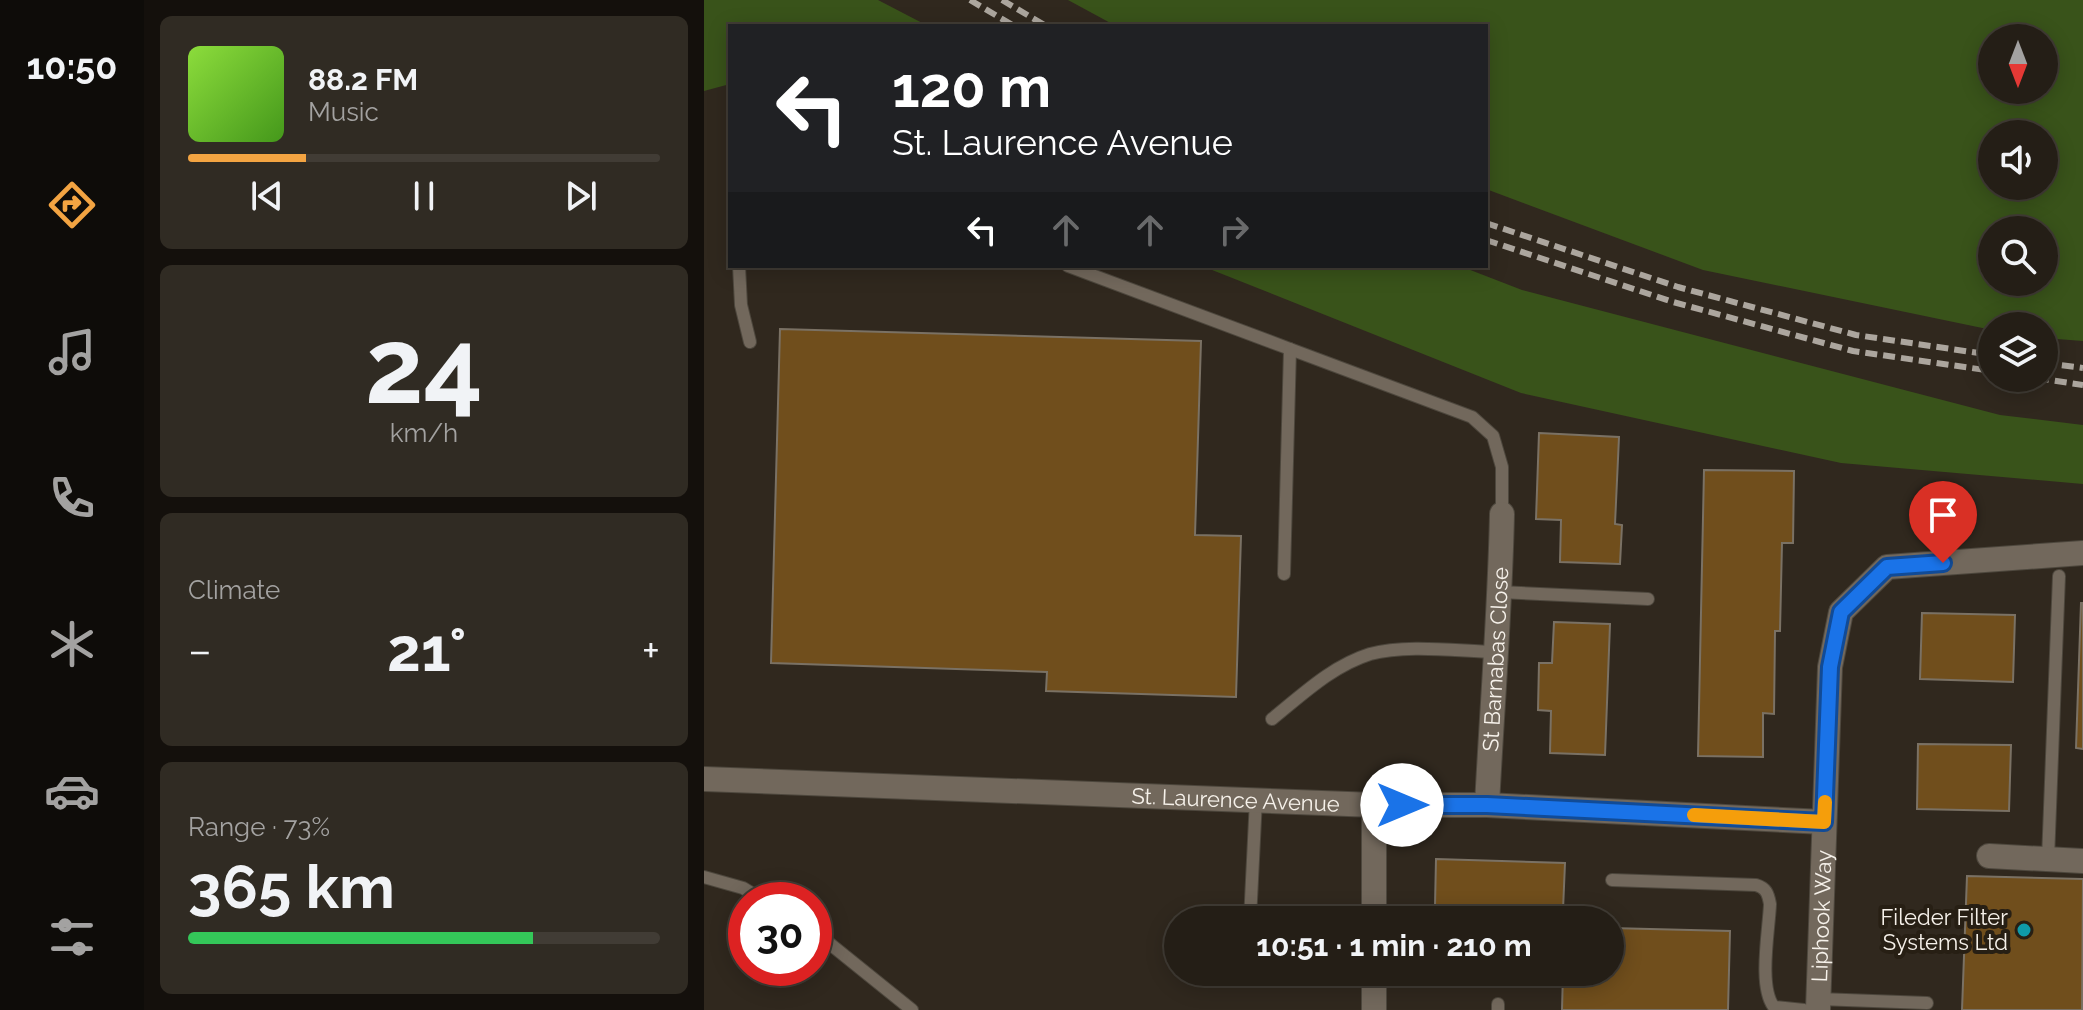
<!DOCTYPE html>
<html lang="en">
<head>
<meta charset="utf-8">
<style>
  body { margin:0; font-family:Raleway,sans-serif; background:#302b23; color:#f1f3f6; height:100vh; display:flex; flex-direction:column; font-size:30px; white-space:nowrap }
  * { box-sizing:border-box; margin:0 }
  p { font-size:26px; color:#a3a2a1 }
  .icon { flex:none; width:44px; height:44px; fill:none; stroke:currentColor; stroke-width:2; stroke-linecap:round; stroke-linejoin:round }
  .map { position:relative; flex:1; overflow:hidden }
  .sheet { display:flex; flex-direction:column; gap:16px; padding:16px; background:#14100c; width:560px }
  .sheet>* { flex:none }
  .top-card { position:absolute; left:24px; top:24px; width:760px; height:244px; border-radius:0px; box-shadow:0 4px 20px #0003,0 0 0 2px #413c35; background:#202124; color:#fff; overflow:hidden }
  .needle { width:52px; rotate:180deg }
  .fabs { position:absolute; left:1274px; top:24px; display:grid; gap:16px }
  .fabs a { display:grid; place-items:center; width:80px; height:80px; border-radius:50%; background:#241e16; box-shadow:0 4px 20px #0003,0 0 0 2px #413c35; font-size:40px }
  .speed { position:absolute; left:24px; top:882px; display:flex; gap:16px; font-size:40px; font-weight:700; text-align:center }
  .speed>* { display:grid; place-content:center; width:104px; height:104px; border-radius:50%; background:#241e16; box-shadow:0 4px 20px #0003,0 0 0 2px #413c35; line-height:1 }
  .speed .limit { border:12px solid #d22; background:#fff; color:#111 }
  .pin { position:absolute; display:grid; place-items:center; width:68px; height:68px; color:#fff; margin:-82px -34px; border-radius:50% 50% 50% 0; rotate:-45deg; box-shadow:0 0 8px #0007 }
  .pin .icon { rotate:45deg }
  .me { position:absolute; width:88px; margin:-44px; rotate:90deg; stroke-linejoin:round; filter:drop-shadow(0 0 6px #0008) }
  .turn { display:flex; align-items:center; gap:28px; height:168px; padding:0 32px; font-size:36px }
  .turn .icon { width:104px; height:104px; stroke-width:2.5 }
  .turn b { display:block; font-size:56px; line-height:68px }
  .lanes { display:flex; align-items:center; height:76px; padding:0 32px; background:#0003; justify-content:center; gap:40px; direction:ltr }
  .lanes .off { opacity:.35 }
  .big { font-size:60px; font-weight:700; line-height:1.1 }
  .sheet .card { flex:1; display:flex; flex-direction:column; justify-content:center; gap:12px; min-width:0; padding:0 28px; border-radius:12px; background:#302b23 }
  .sheet .dial { align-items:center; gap:0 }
  .dial b { font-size:104px; line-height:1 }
  .song { display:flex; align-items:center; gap:24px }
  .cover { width:96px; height:96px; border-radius:12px; background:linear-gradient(135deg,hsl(90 70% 55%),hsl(100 70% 35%)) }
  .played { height:8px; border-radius:4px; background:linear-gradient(90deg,#f3a442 25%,#413c35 25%) }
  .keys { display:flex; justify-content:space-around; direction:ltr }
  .heat { display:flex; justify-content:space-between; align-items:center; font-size:44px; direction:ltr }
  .charge { height:12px; border-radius:6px; background:linear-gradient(90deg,#34c759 73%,#413c35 0) }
  .trip { position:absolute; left:460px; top:906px; width:460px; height:80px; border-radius:40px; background:#241e16; box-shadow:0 4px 20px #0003,0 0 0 2px #413c35; font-weight:700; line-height:80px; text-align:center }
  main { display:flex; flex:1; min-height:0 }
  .menu { display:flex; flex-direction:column; width:144px; justify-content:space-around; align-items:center; background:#0e0c09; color:#a3a2a1 }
  .menu .icon { width:56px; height:56px }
  .menu .current { color:#f3a442 }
  .menu b { font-size:36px; color:#f1f3f6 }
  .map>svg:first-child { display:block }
</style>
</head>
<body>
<main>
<nav class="menu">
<b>10:50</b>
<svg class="icon current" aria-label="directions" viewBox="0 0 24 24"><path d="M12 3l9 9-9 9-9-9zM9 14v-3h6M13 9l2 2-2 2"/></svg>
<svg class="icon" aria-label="music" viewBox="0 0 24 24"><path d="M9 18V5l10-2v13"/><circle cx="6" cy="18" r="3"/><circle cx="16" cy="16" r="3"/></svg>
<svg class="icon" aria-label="phone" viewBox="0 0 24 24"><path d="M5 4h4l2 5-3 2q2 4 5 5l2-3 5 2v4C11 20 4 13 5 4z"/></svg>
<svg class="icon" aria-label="climate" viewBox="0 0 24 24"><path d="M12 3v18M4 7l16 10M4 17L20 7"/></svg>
<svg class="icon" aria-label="car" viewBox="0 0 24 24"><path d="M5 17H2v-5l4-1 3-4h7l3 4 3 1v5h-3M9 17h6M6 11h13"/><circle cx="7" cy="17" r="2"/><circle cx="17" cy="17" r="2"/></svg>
<svg class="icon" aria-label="filters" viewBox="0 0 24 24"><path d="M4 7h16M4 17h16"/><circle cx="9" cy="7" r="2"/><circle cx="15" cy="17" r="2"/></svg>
</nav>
<section class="sheet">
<div class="card">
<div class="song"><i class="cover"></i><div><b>88.2 FM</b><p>Music</p></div></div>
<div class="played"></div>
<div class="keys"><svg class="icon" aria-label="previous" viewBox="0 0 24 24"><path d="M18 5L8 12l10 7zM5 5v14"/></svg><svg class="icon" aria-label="pause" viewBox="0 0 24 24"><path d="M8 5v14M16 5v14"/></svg><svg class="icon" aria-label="next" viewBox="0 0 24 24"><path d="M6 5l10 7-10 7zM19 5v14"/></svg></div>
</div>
<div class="card dial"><b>24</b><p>km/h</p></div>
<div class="card"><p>Climate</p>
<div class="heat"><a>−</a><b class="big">21°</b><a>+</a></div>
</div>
<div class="card"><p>Range · 73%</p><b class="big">365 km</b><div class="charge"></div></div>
</section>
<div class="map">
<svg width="1379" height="1010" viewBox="0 0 1379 1010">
  <rect width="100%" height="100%" fill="#30281e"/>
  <g fill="#39531a" fill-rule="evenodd">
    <polygon points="0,0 174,0 224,26 26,26 26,84 0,91"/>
    <path d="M364,0H1379V341L1340,338V326H1288V330L999,270L782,189V26H412ZM1288,38H1340V90H1288ZM1288,134H1340V186H1288ZM1340,230V282H1288V230Z"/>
    <polygon points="498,266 756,266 818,290 1296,415 1379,425 1379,484 1137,463 817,393"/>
  </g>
  <g fill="#704e1c" stroke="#7a7164" stroke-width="2">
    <polygon points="76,329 497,341 491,535 537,536 532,697 342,691 343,672 67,663"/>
    <polygon points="835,433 915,437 911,524 918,525 916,564 856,562 857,520 832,519"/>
    <polygon points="1000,470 1090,471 1089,543 1078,543 1076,631 1071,631 1070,714 1059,713 1059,757 994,756"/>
    <polygon points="1377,603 1379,603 1379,749 1372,748"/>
    <polygon points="1218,613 1311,615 1309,682 1216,679"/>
    <polygon points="850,622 906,624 901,755 846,753 847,711 834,710 835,663 848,663"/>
    <polygon points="1214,744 1307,745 1305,811 1213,809"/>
    <polygon points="732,859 861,863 859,910 731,906"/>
    <polygon points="1263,876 1379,879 1378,1010 1258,1010"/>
    <polygon points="906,928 1026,931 1024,1010 858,1010 859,972 906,972"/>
  </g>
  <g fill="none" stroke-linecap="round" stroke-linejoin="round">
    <g stroke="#4d473d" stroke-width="14">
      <g id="lane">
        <polyline points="35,266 37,305 46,342"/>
        <polyline points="364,266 586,349"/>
        <polyline points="580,574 586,349 768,417 789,436 798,467 798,514"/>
        <polyline points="796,592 944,599"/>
        <path d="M568,719C599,694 628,666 666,654C702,644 753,651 790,652"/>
        <polyline points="1344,859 1355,576"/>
        <polyline points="0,877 39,888 59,900"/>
        <path d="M908,880L1052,885C1062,888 1064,893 1066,904C1065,930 1054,987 1070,1007L1100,1010"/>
        <polyline points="546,920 552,799"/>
        <polyline points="110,931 208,1010"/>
        <polyline points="544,981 544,972"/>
        <polyline points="1115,999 1223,1003"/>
        <polyline points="794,1010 794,1004"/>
      </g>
    </g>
    <g stroke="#4d473d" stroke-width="26">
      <g id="street">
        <path id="s1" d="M0,779L670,805H783L1120,822"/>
        <polyline points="670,805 670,920"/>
        <path id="s2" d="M783,805C788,708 796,611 798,514"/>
        <polyline points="1285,856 1379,861"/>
        <polyline points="670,972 670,1010"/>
        <path id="s3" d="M1114,1010L1126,667L1137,612L1183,567L1379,553"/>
      </g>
    </g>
    <use href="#lane" stroke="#72685c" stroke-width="12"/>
    <use href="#street" stroke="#72685c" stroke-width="24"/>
    <g stroke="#aca69e" stroke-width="6" stroke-dasharray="12 6" stroke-linecap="butt">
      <polyline points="266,0 310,26"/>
      <polyline points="298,0 342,26"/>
      <polyline points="782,223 974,287 1152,335 1288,355"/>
      <polyline points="782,240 969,302 1149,351 1288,371"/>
      <polyline points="1340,363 1379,368"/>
      <polyline points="1333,378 1379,385"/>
    </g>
  </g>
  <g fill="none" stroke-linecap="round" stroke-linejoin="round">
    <g stroke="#114b97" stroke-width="20">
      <polyline id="route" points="698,805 783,805 1120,822 1126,667 1137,612 1183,567 1239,563"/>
    </g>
    <use href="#route" stroke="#1a73e8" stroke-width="14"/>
    <polyline stroke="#f59e0b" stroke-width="14" points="990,815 1120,822 1121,802"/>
  </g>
  <circle fill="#0f9aa8" stroke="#271f14" stroke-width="3" cx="1320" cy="930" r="8"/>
  <g text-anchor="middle" stroke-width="8" stroke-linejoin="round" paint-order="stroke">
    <g font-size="22" fill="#f6f1ea" stroke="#271f14">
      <text dy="8" stroke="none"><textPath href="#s2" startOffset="146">St Barnabas Close</textPath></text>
      <text dy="8" stroke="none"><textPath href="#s1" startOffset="532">St. Laurence Avenue</textPath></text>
      <text dy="8" stroke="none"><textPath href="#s3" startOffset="94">Liphook Way</textPath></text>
    </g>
    <g font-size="22" fill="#f6f1ea" stroke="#271f14" text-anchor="end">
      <text x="1304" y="925">Fileder Filter<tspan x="1304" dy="25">Systems Ltd</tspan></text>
    </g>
  </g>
</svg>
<div class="fabs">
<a><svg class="needle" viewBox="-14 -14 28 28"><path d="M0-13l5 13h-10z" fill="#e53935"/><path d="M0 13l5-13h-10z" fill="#a3a2a1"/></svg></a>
<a><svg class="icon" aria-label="sound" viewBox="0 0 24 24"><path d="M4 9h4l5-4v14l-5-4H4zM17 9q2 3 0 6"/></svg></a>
<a><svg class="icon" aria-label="search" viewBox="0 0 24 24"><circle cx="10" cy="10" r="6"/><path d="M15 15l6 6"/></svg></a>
<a><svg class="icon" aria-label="layers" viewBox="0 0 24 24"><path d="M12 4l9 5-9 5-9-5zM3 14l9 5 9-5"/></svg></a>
</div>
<div class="speed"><div class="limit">30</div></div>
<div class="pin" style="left:1239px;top:563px;background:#d93025"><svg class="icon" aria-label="arrive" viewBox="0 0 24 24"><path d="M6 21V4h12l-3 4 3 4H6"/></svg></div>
<svg class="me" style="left:698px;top:805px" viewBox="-20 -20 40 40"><circle r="19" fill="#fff"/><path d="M0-13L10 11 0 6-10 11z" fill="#1a73e8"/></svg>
<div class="trip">10:51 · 1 min · 210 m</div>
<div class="top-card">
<div class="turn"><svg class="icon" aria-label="left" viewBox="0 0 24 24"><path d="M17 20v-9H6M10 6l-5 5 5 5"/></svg><div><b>120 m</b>St. Laurence Avenue</div></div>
<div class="lanes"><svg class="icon" aria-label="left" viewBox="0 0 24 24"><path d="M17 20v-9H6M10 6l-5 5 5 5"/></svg><svg class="icon off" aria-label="ahead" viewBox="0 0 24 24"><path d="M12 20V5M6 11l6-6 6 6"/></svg><svg class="icon off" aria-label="ahead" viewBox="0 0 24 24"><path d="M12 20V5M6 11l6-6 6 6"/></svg><svg class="icon off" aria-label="right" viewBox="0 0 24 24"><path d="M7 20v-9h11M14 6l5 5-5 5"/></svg></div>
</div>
</div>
</main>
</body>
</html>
